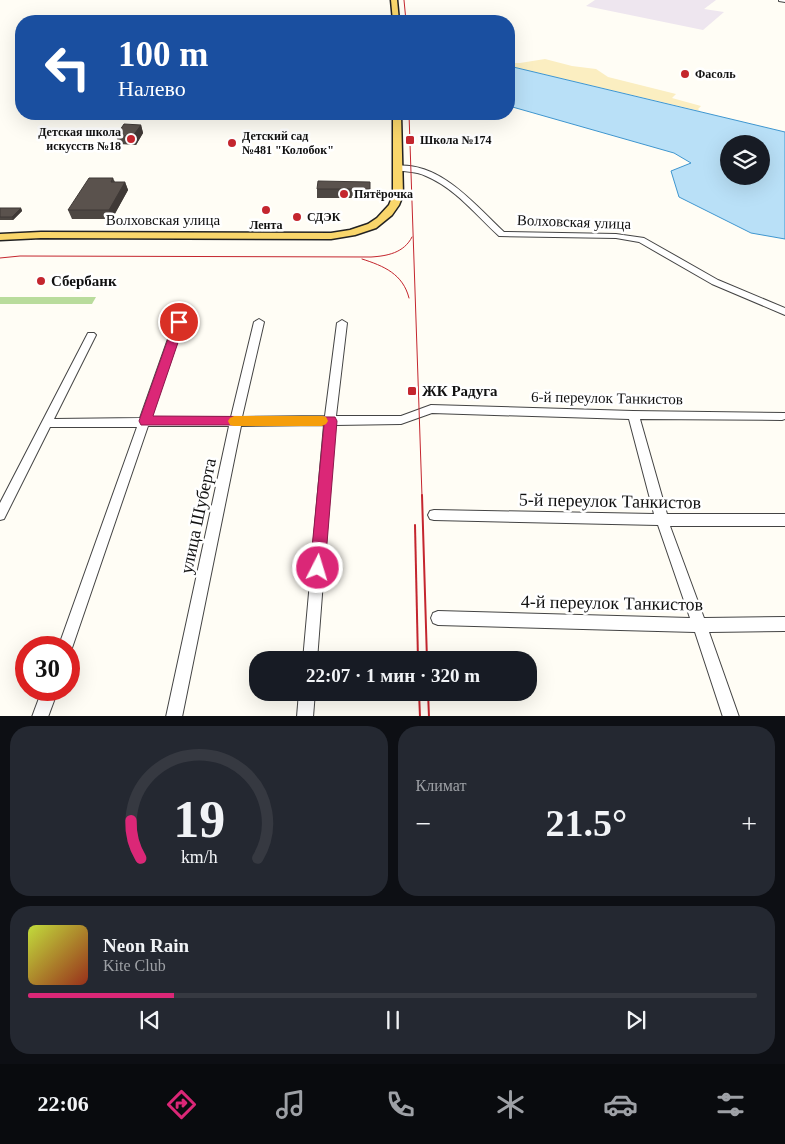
<!DOCTYPE html>
<html lang="ru">
<head>
<meta charset="utf-8">
<style>
  body { margin:0; font-family:"Times New Roman",serif; background:#242831; color:#f1f3f6; height:100vh; display:flex; flex-direction:column; font-size:19px; white-space:nowrap }
  * { box-sizing:border-box; margin:0 }
  p { font-size:16px; color:#9ea1a6 }
  .icon { flex:none; width:28px; height:28px; fill:none; stroke:currentColor; stroke-width:2; stroke-linecap:round; stroke-linejoin:round }
  .map { position:relative; height:716px; overflow:hidden }
  .details { display:flex; flex-direction:column; gap:10px; padding:10px; background:#0d0f14; flex:1 }
  .details>* { flex:none }
  .guide { position:absolute; left:15px; top:15px; width:500px; height:105px; border-radius:20px; box-shadow:0 5px 20px #0002; background:#1a4fa0; color:#fff; overflow:hidden }
  .controls { position:absolute; left:720px; top:135px; display:grid; gap:10px }
  .controls a { display:grid; place-items:center; width:50px; height:50px; border-radius:50%; background:#171b24; box-shadow:0 5px 20px #0002; font-size:25px }
  .speed { position:absolute; left:15px; top:636px; display:flex; gap:10px; font-size:25px; font-weight:700; text-align:center }
  .speed>* { display:grid; place-content:center; width:65px; height:65px; border-radius:50%; background:#171b24; box-shadow:0 5px 20px #0002; line-height:1 }
  .speed .limit { border:8px solid #d22; background:#fff; color:#111 }
  .pin { position:absolute; display:grid; place-items:center; width:42px; height:42px; color:#fff; margin:-21px; border:2px solid #fff; border-radius:50%; box-shadow:0 1px 5px #0007 }
  .me { position:absolute; width:55px; margin:-28px; rotate:5deg; stroke-linejoin:round; filter:drop-shadow(0 0 4px #0008) }
  .turn { display:flex; align-items:center; gap:18px; height:105px; padding:0 20px; font-size:22px }
  .turn .icon { width:65px; height:65px; stroke-width:2.5 }
  .turn b { display:block; font-size:35px; line-height:42px }
  .big { font-size:38px; font-weight:700; line-height:1.1 }
  .details .card { flex:1; display:flex; flex-direction:column; justify-content:center; gap:8px; min-width:0; padding:0 18px; border-radius:20px; background:#242831 }
  .details .dial { align-items:center; gap:0 }
  .dial svg { height:130px; overflow:visible; fill:none; stroke:#363941; stroke-width:7; stroke-linecap:round; text-anchor:middle }
  .dial text { fill:#f1f3f6; stroke:none }
  .song { display:flex; align-items:center; gap:15px }
  .cover { width:60px; height:60px; border-radius:8px; background:linear-gradient(135deg,hsl(70 70% 55%),hsl(10 70% 35%)) }
  .played { height:5px; border-radius:2px; background:linear-gradient(90deg,#db2777 20%,#363941 20%) }
  .keys { display:flex; justify-content:space-around; direction:ltr }
  .heat { display:flex; justify-content:space-between; align-items:center; font-size:28px; direction:ltr }
  .details .tiles { flex:1; display:grid; gap:10px; grid-template-columns:1fr 1fr }
  .card:last-child { grid-column:span 2 }
  .trip { position:absolute; left:249px; top:651px; width:288px; height:50px; border-radius:20px; background:#171b24; box-shadow:0 5px 20px #0002; font-weight:700; line-height:50px; text-align:center }
  .tab-bar { display:flex; height:80px; justify-content:space-around; align-items:center; background:#090b0e; color:#9ea1a6 }
  .tab-bar .icon { width:35px; height:35px }
  .tab-bar .current { color:#db2777 }
  .tab-bar b { font-size:22px; color:#f1f3f6 }
  .map>svg:first-child { display:block }
</style>
</head>
<body>
<div class="map">
<svg width="785" height="717" viewBox="0 0 785 717">
  <rect width="100%" height="100%" fill="#fffdf5"/>
  <polygon fill="#eee6ef" points="595,0 716,0 704,9 724,12 703,30 586,6"/>
  <polygon fill="#b9dc9c" points="0,297 96,297 92,304 0,304"/>
  <polygon fill="#fbeec1" points="545,59 572,66 596,69 608,77 676,94 672,98 701,106 698,109 700,111 509,66 509,63 520,63"/>
  <path fill="#b9e0f7" stroke="#3f96cf" fill-rule="evenodd" d="M509,66L785,132V239L751,233L679,197L671,171L691,163L674,153L509,106ZM729,144H761V176H729Z"/>
  <g fill="none" stroke-linecap="round" stroke-linejoin="round">
    <g stroke="#444" stroke-width="2">
      <g id="minor">
        <polygon points="779,0 785,0 785,2 779,1"/>
        <path d="M395,166C440,161 475,205 504,232L616,234L644,238L718,280L785,308V315L712,284L639,242L616,238L499,236C476,215 455,188 426,176C416,171 406,172 395,170Z"/>
        <polygon points="179,319 184,322 151,418 231,417 254,322 259,319 264,322 242,417 325,416 337,323 342,320 347,323 336,416 401,416 431,405 633,411 785,413 785,419 782,420 640,419 667,514 785,514 785,526 670,526 704,618 785,617 785,631 709,632 739,717 723,717 695,632 438,625 433,623 431,618 433,613 438,611 690,618 658,525 434,520 430,519 428,515 430,511 434,510 654,514 629,419 432,413 401,424 335,425 317,660 303,660 324,425 241,426 182,717 166,717 229,426 148,426 72,648 69,654 69,648 58,648 137,427 50,427 4,519 0,520 0,503 88,333 94,333 96,335 54,419 140,418 174,322"/>
        <polygon points="42,690 58,690 48,717 32,717"/>
        <polygon points="299,692 315,692 313,717 297,717"/>
      </g>
    </g>
    <g stroke="#222" stroke-width="3">
      <g id="major">
        <polygon points="391,0 397,0 399,21 393,21"/>
        <polygon points="393,114 401,114 403,195 399,205 392,215 376,228 355,235 331,239 41,238 0,240 0,234 41,232 331,233 350,230 368,224 377,218 389,205 393,195"/>
      </g>
    </g>
    <use href="#minor" fill="#fff" fill-rule="evenodd"/>
    <use href="#major" fill="#f9d66b" fill-rule="evenodd"/>
    <g stroke="#c4262e" stroke-width="1">
      <polyline points="404,0 406,21"/>
      <polyline points="409,114 422,496"/>
      <path d="M0,258L20,256L371,257C387,256 404,253 412,237"/>
      <path d="M362,259C384,266 403,274 409,298"/>
    </g>
    <g stroke="#c4262e" stroke-width="2">
      <polyline points="422,495 427,660"/>
      <polyline points="415,525 418,660"/>
      <polyline points="419,692 420,717"/>
      <polyline points="428,692 429,717"/>
    </g>
  </g>
  <g fill="#4d4742">
    <polygon points="141,125 143,133 136,145 119,144 116,136"/>
    <polygon points="113,178 115,182 125,182 128,190 112,219 72,219 68,210"/>
    <polygon points="370,182 370,198 317,198 317,189"/>
    <polygon points="0,208 21,208 22,211 13,220 0,220"/>
  </g>
  <g fill="#3f3936">
    <polygon points="141,125 143,133 136,145 133,136"/>
    <polygon points="125,182 128,190 112,219 109,210"/>
    <polygon points="21,208 22,211 13,220 12,217"/>
  </g>
  <g fill="#5a524d" stroke="#3f3936">
    <polygon points="124,124 141,125 133,136 116,136"/>
    <polygon points="89,178 113,178 111,182 125,182 109,210 68,210"/>
    <polygon points="318,181 370,182 370,189 317,189"/>
    <polygon points="0,208 21,208 12,217 0,217"/>
  </g>
  <polygon fill="#db2777" stroke="#8e194d" points="179,318 185,322 153,416 335,417 337,421 325,568 323,573 318,575 312,573 310,568 324,425 141,425 139,421 174,322"/>
  <polygon fill="#f59e0b" points="234,416 322,416 326,417 328,421 326,424 322,426 234,426 230,425 228,421 230,418"/>
  <g fill="#c4262e" stroke="#fff" stroke-width="2">
    <circle cx="685" cy="74" r="5"/>
    <circle cx="131" cy="139" r="5"/>
    <rect x="405" y="135" width="10" height="10" rx="2.5"/>
    <circle cx="232" cy="143" r="5"/>
    <circle cx="344" cy="194" r="5"/>
    <circle cx="266" cy="210" r="5"/>
    <circle cx="297" cy="217" r="5"/>
    <circle cx="41" cy="281" r="5"/>
    <rect x="407" y="386" width="10" height="10" rx="2.5"/>
  </g>
  <g text-anchor="middle" stroke-width="5" stroke-linejoin="round" paint-order="stroke">
    <g font-size="12" font-weight="bold" fill="#111" stroke="#fff" text-anchor="start">
      <text x="695" y="78">Фасоль</text>
      <text x="121" y="136" text-anchor="end">Детская школа<tspan x="121" dy="14">искусств №18</tspan></text>
      <text x="242" y="140">Детский сад<tspan x="242" dy="14">№481 "Колобок"</tspan></text>
      <text x="420" y="144">Школа №174</text>
      <text x="354" y="198">Пятёрочка</text>
      <text x="307" y="221">СДЭК</text>
      <text x="266" y="229" text-anchor="middle">Лента</text>
    </g>
    <g font-size="15" fill="#111" stroke="#fff">
      <text x="163" y="225">Волховская улица</text>
      <text transform="translate(574 222) rotate(2)" y="5">Волховская улица</text>
      <text transform="translate(607 398) rotate(1)" y="5">6-й переулок Танкистов</text>
    </g>
    <g font-size="15" font-weight="bold" fill="#111" stroke="#fff" text-anchor="start">
      <text x="51" y="286">Сбербанк</text>
      <text x="422" y="396">ЖК Радуга</text>
    </g>
    <g font-size="18" fill="#111" stroke="#fff">
      <text transform="translate(610 501) rotate(1)" y="6">5-й переулок Танкистов</text>
      <text transform="translate(198 516) rotate(-78)" y="6">улица Шуберта</text>
      <text transform="translate(612 603) rotate(1)" y="6">4-й переулок Танкистов</text>
    </g>
  </g>
</svg>
<div class="controls">
<a><svg class="icon" aria-label="layers" viewBox="0 0 24 24"><path d="M12 4l9 5-9 5-9-5zM3 14l9 5 9-5"/></svg></a>
</div>
<div class="speed"><div class="limit">30</div></div>
<div class="pin" style="left:179px;top:322px;background:#d93025"><svg class="icon" aria-label="arrive" viewBox="0 0 24 24"><path d="M6 21V4h12l-3 4 3 4H6"/></svg></div>
<svg class="me" style="left:318px;top:568px" viewBox="-20 -20 40 40"><circle r="17" fill="#db2777" stroke="#fff" stroke-width="3"/><path d="M0-11L8 9 0 5-8 9z" fill="#fff"/></svg>
<div class="trip">22:07 · 1 мин · 320 m</div>
<div class="guide">
<div class="turn"><svg class="icon" aria-label="left" viewBox="0 0 24 24"><path d="M17 20v-9H6M10 6l-5 5 5 5"/></svg><div><b>100 m</b>Налево</div></div>
</div>
</div>
<section class="details">
<div class="tiles">
<div class="card dial"><svg viewBox="0 0 100 80">
<path d="M14 69A42 42 0 1 1 86 69"/>
<path d="M14 69A42 42 0 0 1 8 46" stroke="#db2777"/>
<text x="50" y="56" font-size="32" font-weight="700">19</text>
<text x="50" y="72" font-size="11">km/h</text>
</svg></div>
<div class="card"><p>Климат</p>
<div class="heat"><a>−</a><b class="big">21.5°</b><a>+</a></div>
</div>
<div class="card">
<div class="song"><i class="cover"></i><div><b>Neon Rain</b><p>Kite Club</p></div></div>
<div class="played"></div>
<div class="keys"><svg class="icon" aria-label="previous" viewBox="0 0 24 24"><path d="M18 5L8 12l10 7zM5 5v14"/></svg><svg class="icon" aria-label="pause" viewBox="0 0 24 24"><path d="M8 5v14M16 5v14"/></svg><svg class="icon" aria-label="next" viewBox="0 0 24 24"><path d="M6 5l10 7-10 7zM19 5v14"/></svg></div>
</div>
</div>
</section>
<nav class="tab-bar">
<b>22:06</b>
<svg class="icon current" aria-label="directions" viewBox="0 0 24 24"><path d="M12 3l9 9-9 9-9-9zM9 14v-3h6M13 9l2 2-2 2"/></svg>
<svg class="icon" aria-label="music" viewBox="0 0 24 24"><path d="M9 18V5l10-2v13"/><circle cx="6" cy="18" r="3"/><circle cx="16" cy="16" r="3"/></svg>
<svg class="icon" aria-label="phone" viewBox="0 0 24 24"><path d="M5 4h4l2 5-3 2q2 4 5 5l2-3 5 2v4C11 20 4 13 5 4z"/></svg>
<svg class="icon" aria-label="climate" viewBox="0 0 24 24"><path d="M12 3v18M4 7l16 10M4 17L20 7"/></svg>
<svg class="icon" aria-label="car" viewBox="0 0 24 24"><path d="M5 17H2v-5l4-1 3-4h7l3 4 3 1v5h-3M9 17h6M6 11h13"/><circle cx="7" cy="17" r="2"/><circle cx="17" cy="17" r="2"/></svg>
<svg class="icon" aria-label="filters" viewBox="0 0 24 24"><path d="M4 7h16M4 17h16"/><circle cx="9" cy="7" r="2"/><circle cx="15" cy="17" r="2"/></svg>
</nav>
</body>
</html>
